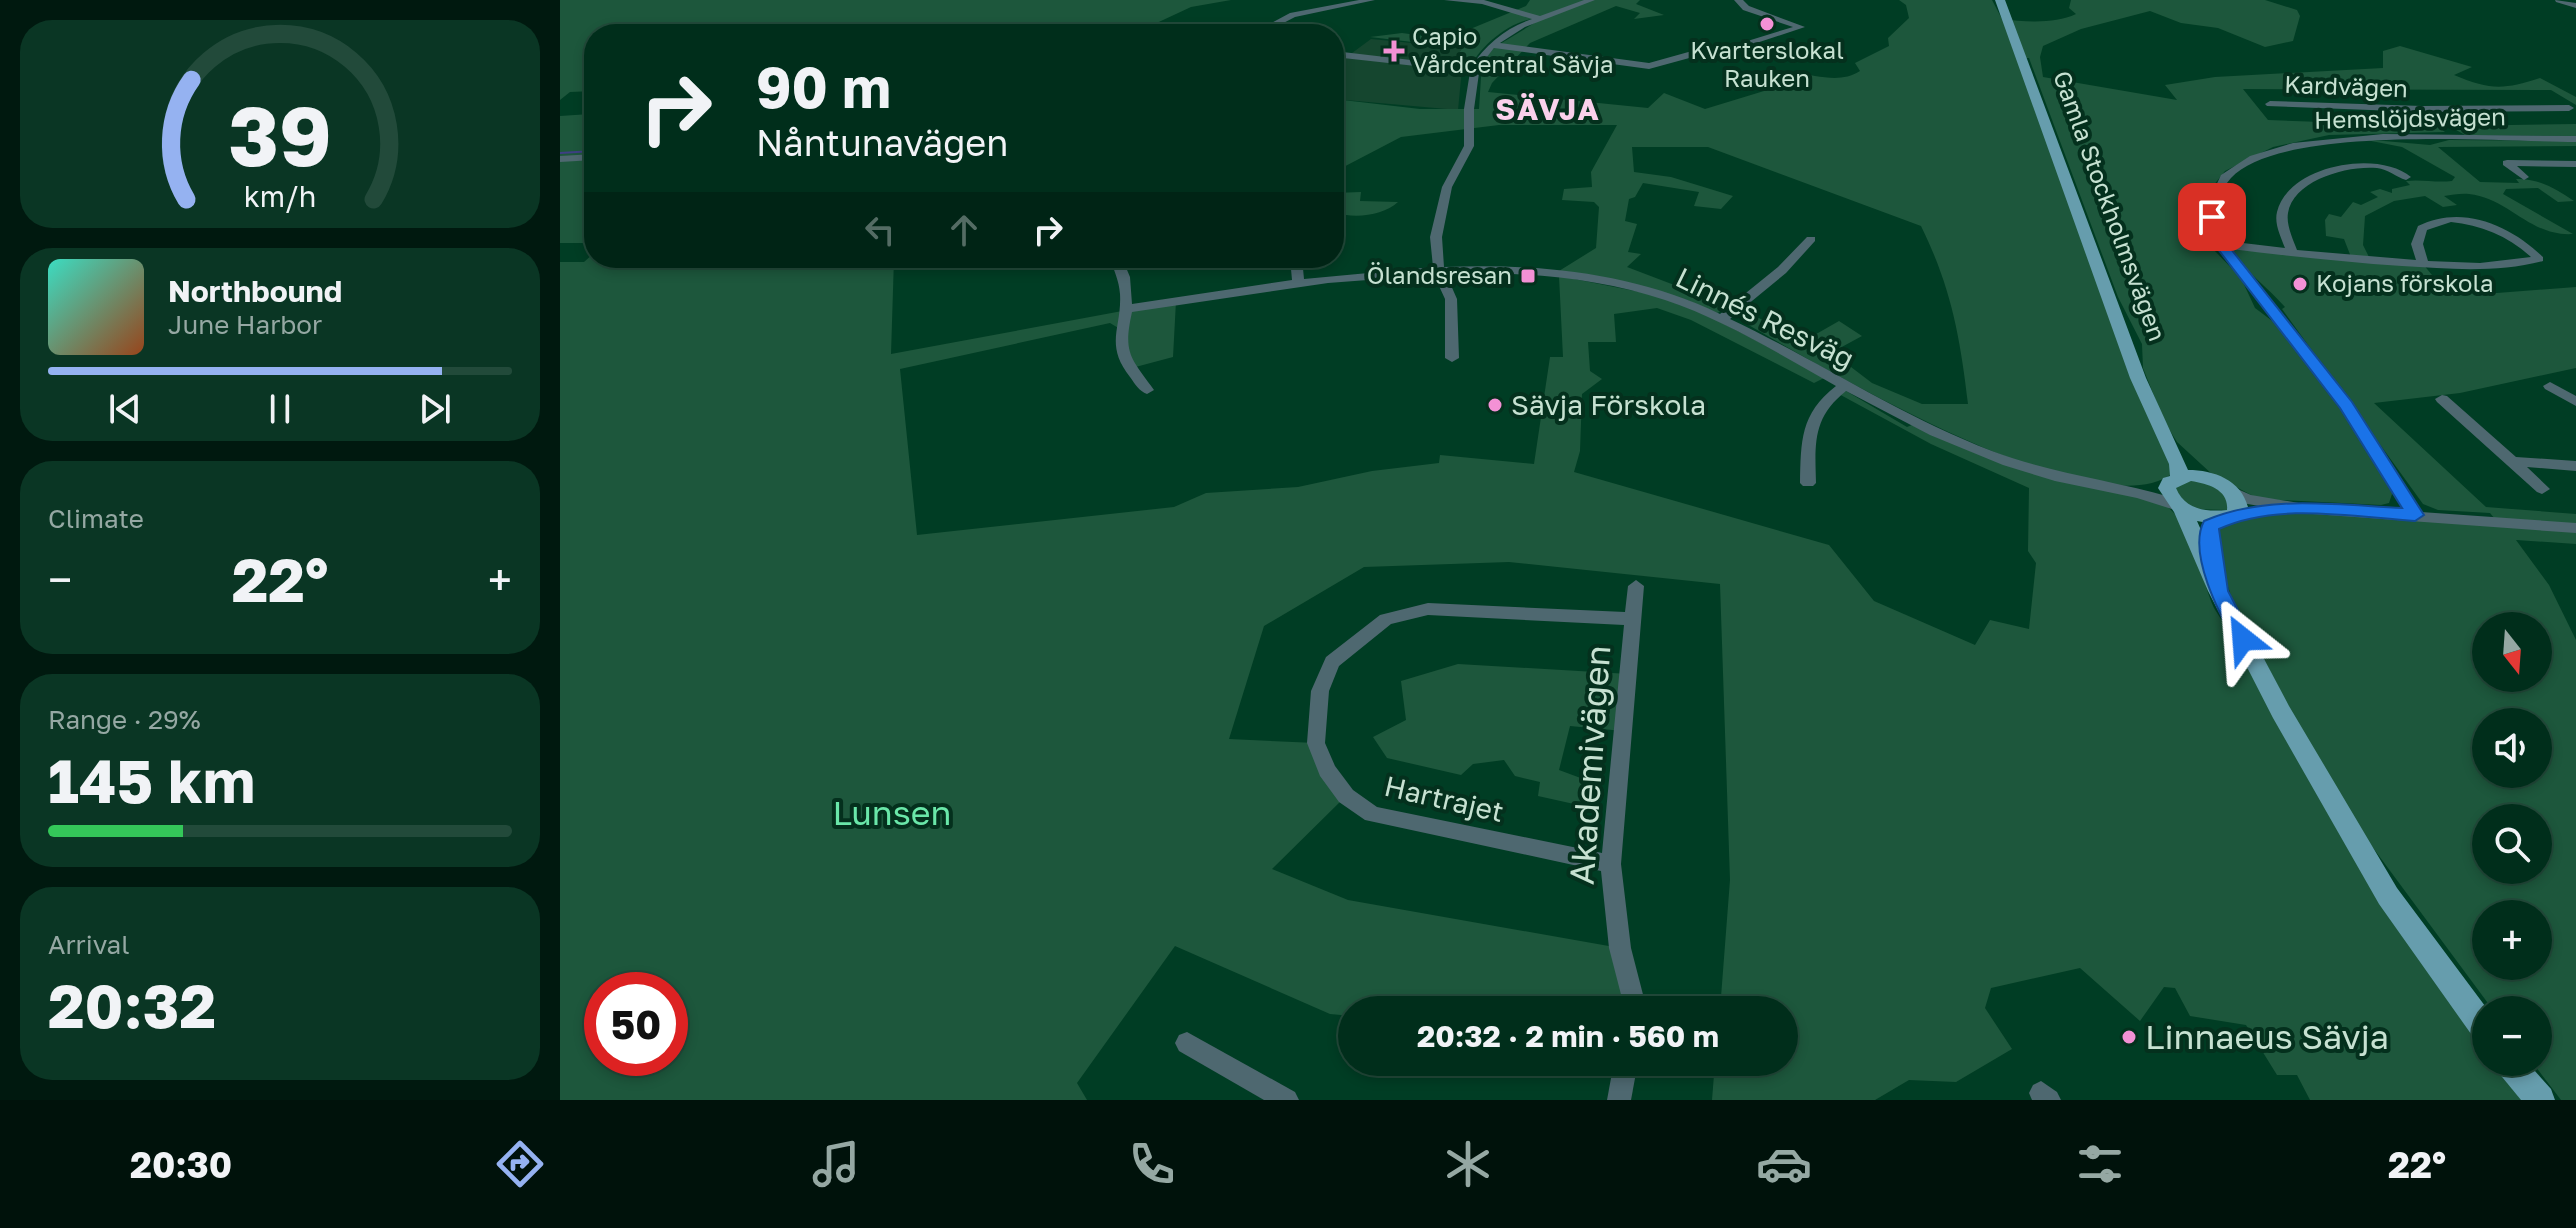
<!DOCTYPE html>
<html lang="en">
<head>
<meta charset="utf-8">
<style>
  body { margin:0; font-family:"Golos Text",sans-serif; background:#0a3624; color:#f1f3f6; height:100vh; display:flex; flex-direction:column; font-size:30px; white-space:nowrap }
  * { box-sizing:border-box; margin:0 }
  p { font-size:26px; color:#95a8a3 }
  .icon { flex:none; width:44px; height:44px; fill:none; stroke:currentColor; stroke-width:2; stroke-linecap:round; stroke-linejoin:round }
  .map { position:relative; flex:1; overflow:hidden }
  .panel { display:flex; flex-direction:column; gap:20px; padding:20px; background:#00190f; width:560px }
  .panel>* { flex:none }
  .banner { position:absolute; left:24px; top:24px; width:760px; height:244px; border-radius:32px; box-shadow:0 4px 12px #0003,0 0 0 2px #224a3a; background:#002e1b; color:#f1f3f6; overflow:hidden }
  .needle { width:52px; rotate:163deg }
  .fabs { position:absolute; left:1912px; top:612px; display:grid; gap:16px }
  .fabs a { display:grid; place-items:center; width:80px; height:80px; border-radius:50%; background:#002e1b; box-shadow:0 4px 12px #0003,0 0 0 2px #224a3a; font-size:40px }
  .speed { position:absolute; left:24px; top:972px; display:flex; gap:16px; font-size:40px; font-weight:700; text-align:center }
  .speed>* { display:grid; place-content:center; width:104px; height:104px; border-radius:50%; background:#002e1b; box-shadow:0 4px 12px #0003,0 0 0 2px #224a3a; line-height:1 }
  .speed .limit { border:12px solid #d22; background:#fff; color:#111 }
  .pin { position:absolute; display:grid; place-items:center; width:68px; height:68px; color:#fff; margin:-34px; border-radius:16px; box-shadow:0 4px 12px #0006 }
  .me { position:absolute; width:88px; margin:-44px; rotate:332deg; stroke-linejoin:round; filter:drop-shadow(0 0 6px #0008) }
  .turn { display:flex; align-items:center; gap:28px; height:168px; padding:0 40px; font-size:36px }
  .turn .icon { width:104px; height:104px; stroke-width:2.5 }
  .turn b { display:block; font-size:56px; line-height:68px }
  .lanes { display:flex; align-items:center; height:76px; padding:0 40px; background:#0003; justify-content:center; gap:40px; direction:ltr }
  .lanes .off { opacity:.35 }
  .big { font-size:60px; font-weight:700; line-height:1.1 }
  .panel .tile { flex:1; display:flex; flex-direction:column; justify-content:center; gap:12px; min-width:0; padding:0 28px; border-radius:32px; background:#0a3624 }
  .panel .dial { align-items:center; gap:0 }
  .dial svg { height:208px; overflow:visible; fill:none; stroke:#224a3a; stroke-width:7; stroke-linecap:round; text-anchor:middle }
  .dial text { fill:#f1f3f6; stroke:none }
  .song { display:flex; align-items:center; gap:24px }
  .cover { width:96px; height:96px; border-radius:12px; background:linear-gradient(135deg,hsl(170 70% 55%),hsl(20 70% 35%)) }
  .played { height:8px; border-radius:4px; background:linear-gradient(90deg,#95b2f1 85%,#224a3a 85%) }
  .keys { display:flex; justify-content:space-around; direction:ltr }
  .heat { display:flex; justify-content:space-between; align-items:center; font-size:44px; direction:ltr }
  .charge { height:12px; border-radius:6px; background:linear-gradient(90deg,#34c759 29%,#224a3a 0) }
  .trip { position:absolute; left:778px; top:996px; width:460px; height:80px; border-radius:40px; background:#002e1b; box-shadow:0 4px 12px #0003,0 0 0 2px #224a3a; font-weight:700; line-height:80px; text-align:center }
  .menu { display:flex; height:128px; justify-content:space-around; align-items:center; background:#00120b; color:#95a8a3 }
  .menu .icon { width:56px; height:56px }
  .menu .current { color:#95b2f1 }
  .menu b { font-size:36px; color:#f1f3f6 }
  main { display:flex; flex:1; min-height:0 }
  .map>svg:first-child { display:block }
</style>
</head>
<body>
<main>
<section class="panel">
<div class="tile dial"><svg viewBox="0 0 100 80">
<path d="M14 69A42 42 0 1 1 86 69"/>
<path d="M14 69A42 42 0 0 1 16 23" stroke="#95b2f1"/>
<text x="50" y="56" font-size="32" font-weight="700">39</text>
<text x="50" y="72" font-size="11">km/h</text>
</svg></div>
<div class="tile">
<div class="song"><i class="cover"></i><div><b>Northbound</b><p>June Harbor</p></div></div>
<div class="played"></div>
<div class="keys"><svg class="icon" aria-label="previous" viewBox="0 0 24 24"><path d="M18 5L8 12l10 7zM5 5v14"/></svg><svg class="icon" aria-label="pause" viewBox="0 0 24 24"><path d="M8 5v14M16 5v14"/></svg><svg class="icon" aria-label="next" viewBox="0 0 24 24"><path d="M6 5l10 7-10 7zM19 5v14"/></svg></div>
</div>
<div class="tile"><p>Climate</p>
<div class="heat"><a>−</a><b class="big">22°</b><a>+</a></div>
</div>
<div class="tile"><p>Range · 29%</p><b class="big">145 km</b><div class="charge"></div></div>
<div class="tile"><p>Arrival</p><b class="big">20:32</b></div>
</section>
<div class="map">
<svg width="2016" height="1100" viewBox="0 0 2016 1100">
  <rect width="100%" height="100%" fill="#003d24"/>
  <polygon fill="#15462f" points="811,39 904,48 898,110 774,99 774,54 788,56"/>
  <g fill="#1d573c" fill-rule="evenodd">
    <polygon points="0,0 671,0 631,7 573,34 34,34 34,91 10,92 0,100"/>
    <path d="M970,0H1080L1076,4L1104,15L1074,19L1080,13L1056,6L970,43L932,83L928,92L1088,108L1104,93L1145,109L1204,91L1203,81C1213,78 1225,72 1235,73C1257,75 1280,84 1300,71L1295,63L1329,46L1328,38L1349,18L1346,5L1339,0H1432L1442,19C1466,22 1495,24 1516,14L1509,8L1511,0H1705L1737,10L1740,16L1733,41L1705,47L1658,28L1621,23L1590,11L1521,29L1483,46L1480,57L1483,77L1617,100L1605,85L1655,77L1823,68V51L1840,46L1912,67L1894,75C1930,90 1943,90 1980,78L2016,97V105L1991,90L1683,89L1708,120L1877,126L1885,132L1769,135L1713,147L1665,171L1649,191L1646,202L1645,218L1653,249L1681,278L1695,308L1719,326L1775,399L1833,491L1829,503L1821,505L1699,499L1653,475L1617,442L1604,421L1583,368L1582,344L1558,297L1469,58H1458L1612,460V474C1532,531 1260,365 1183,322L1179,316L1185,311L1244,341L1279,321L1302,336L1267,355L1284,368L1291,367L1312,383L1362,404H1408C1400,336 1391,287 1361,226L1148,147H1072L1074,172L1111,177L1173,196L1161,209L1134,206L1139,192L1083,183L1075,197L1069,199L1065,221L1077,224L1068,252L1081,254L1067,267L1172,307L1157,313L1127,300L999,271L1036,248L1039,207L1034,202L1002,200L1004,189L1032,187L1031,172L1057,125H939L841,137L774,172V99L860,109H919L922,62L935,47L981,19C957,15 917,47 910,69H885L903,48L810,37L842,33L886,39L966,6Z"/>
    <polygon points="34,110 34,243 0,243 0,116 30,114"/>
    <polygon points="2016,124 2016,136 1905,135 1889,126"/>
    <path d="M1801,139L1870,145L1889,140L2016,141V146L1878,147L1920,182L1959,183L1956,179C1978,178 1996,189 2014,201L1998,202L1978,188L1946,189L1943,194L2013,234C1970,237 1949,198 1909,194C1901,193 1892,195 1884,196L1897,205L1883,207L1865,196L1834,201L1805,216L1803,245L1810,259L1863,264L1885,291L1937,293L2016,287V368L1900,393L1814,403L1926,507L2016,514V544L1956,540L1989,585L2016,640V1100H2001L1972,1062H1978V1010H1933L1808,841L1744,736L1671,596L1653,538L1655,528L1662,524C1750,500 1848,519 1939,524L1930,513L1878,510L1863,504L1722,309L1725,307C1707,287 1688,273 1671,252L1675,248L1791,257L1784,239L1766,236L1765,220L1769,214L1781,217L1793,202L1801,205L1818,197L1810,192L1820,189L1832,193V189L1850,185L1846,181C1862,179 1875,183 1892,181L1895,177L1842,147ZM1926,626H1978V678H1926ZM1926,722H1978V774H1926ZM1926,818H1978V870H1926ZM1926,914H1978V966H1926Z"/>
    <path d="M801,192L800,201L838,202C823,216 793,219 774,212V193Z"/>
    <path d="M34,253V258H334L331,354L616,301L613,357L568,369L560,329L550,323L340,369L357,535L614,507L646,493L738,487L812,471L879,463L880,455L974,464L990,357H1003L999,276L1095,295L1143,313L1266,377L1254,383L1131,320L1097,308L1054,314L1056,342H1028L1030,371L1042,379L1022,394L1020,451L1014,472L1269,545L1314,601L1415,645L1430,620L1469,629L1476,563L1468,551L1469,488L1371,444L1277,393L1286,391L1347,427L1352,425L1413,452L1600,501C1638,527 1637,570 1654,608L1926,1044V1062H1940L1969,1100H1750L1737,1075H1717L1686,1025L1630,1016L1615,988L1604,987L1580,1021L1520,968L1431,988L1425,1008L1452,1049L1396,1082L1349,1080L1315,1100H1152L1155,1062H1224V1010H1160L1170,880L1160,584L949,562L804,567L704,626L669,739L756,743L786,796L712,869L788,900L1060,948L1076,1010H792V1016L770,1014L615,946L517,1083L527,1100H0V262H24ZM42,990H110V1058H42Z"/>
    <polygon points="1626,480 1641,481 1667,494 1668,510 1630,509 1614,488"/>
    <polygon points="898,664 1069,674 1063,731 1010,726 999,770 1026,780 1023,806 978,796 980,782 955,776 944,760 913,764 901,775 827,758 813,737 846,720 841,681"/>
  </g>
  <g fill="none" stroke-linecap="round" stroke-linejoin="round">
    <polyline stroke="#3e3f84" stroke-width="2" points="0,153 34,151"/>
    <g fill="#4e6870" fill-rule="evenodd">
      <polygon points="799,0 815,0 735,17 702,34 691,34 730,13"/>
      <path d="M884,0H924L980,16L1024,0H1035L965,27L940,43L1089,63L1132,51L1168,47L1233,27L1183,10L1174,0H1183L1189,6L1245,27L1172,51L1133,57L1089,69L934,48L920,66L914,109V146L892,187L882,237L884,267C978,263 1075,273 1160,314L1218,267L1247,237H1255V241L1226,273L1170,319C1259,361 1340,416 1432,451C1490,473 1551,480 1610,497L1623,502L1626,506L1623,510L1618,511L1577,498L1495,481L1443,465L1370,435L1286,391C1252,418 1255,444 1256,483L1253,486H1243L1240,483C1241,441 1240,414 1276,386C1221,355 1165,320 1105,300C1035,277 960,271 886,274L897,299L899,358L892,362L885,358V299L874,275L768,283L572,312C563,353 570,357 594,390L587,394C579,391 575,384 570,377C544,344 562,328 560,294C559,280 554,271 550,258H562L570,277L572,304L732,280L730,258H742L744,279L873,267L870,237L882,187L904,146V109L910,72L774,57V51L911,67C926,44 946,28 972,19L922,4Z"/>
      <polygon points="1995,0 2016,3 2016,8 1996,2"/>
      <polygon points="1710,101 1862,106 2009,105 2014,108 2009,111 1862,112 1707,106 1705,104"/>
      <path d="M1823,134L2016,136V142C1941,142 1721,124 1671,178C1653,197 1661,220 1666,241L1725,248C1721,237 1714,224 1717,212C1728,165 1818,149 1851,177L1846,180C1836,177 1828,169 1817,168C1788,165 1733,180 1728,213C1726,225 1733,239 1737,250L1856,260L1851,244L1858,226C1902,204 1950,225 1983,257V261C1937,273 1890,269 1842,266C1785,262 1728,256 1671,249L1792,403L1861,512L2016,523V533L1739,513L1682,503L1665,492L1673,487L1691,495L1739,503L1844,510L1781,408L1655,244L1647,205L1661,175L1690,156L1733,143ZM1891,222C1921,225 1948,236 1971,257L1920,263L1868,261L1863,244L1867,230Z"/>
      <polygon points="34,154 34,160 0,162 0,156"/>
      <polygon points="1947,160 2016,161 2016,167 1957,166 1969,177 1964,180 1943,165 1943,161"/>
      <polygon points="1990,382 2016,396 2016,406 1985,389 1983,386"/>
      <polygon points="1882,395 1887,396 1956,457 2016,461 2016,471 1967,467 1990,489 1982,494 1977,492 1877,402 1875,399"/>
      <path d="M1076,580L1084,586L1061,864L1071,948L1087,1010H1065L1049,948L1041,871L805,820L779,802L760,776L747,743L751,691L766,657L820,615L868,603L1065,612L1068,586ZM868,615L1064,625L1042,853L817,807L793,790L775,766L765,743L769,691L779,666L831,624Z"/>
      <polygon points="627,1032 735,1092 739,1100 704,1100 619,1051 615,1043 619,1035"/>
      <polygon points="1054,1062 1078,1062 1071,1100 1047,1100"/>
      <polygon points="1481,1081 1497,1092 1501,1100 1472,1100 1469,1093 1473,1085"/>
    </g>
    <g fill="#669dad" fill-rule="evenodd">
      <path d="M1435,0H1445L1586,378L1628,470C1654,470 1681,480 1688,507L1680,520L1654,524L1637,521L1668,591L1729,706L1837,888L1928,1010L1926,1045L1916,1041L1819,904L1713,718L1648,591L1614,512L1598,488L1603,478L1610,476L1609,464L1570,378ZM1631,481C1649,484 1669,490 1667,510C1646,512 1625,510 1616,488Z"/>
      <polygon points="1933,1062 1967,1062 1991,1089 1995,1100 1961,1100 1938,1072"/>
    </g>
  </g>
  <path fill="#1a73e8" stroke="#114b97" stroke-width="2" d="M1652,214L1658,217L1667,244L1792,402L1864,515L1855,521C1793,517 1717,502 1659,529L1668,591L1693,639L1683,646L1676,644C1660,615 1627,553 1644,521C1706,494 1777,505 1842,508L1780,408L1654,244L1645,217Z"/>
  <g fill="#f391d5" stroke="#04301d" stroke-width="3">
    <circle cx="1207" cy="24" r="8"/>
    <path d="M830 39h8v8h8v8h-8v8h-8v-8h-8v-8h8z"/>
    <rect x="960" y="268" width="16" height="16" rx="4"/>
    <circle cx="1740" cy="284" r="8"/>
    <circle cx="935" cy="405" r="8"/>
    <circle cx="1569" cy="1037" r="8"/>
  </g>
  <g text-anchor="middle" stroke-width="8" stroke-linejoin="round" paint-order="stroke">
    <g font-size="24" fill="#c6e1d1" stroke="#04301d" text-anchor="start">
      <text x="852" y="45">Capio<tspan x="852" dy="28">Vårdcentral Sävja</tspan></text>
      <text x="1207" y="59" text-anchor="middle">Kvarterslokal<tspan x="1207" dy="28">Rauken</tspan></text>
      <text x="952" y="284" text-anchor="end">Ölandsresan</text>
      <text x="1756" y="292">Kojans förskola</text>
    </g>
    <g font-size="24" fill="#c6e1d1" stroke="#04301d">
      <text transform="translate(1786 87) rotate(2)" y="8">Kardvägen</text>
      <text transform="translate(1850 119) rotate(-1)" y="8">Hemslöjdsvägen</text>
      <text transform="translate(1549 206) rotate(70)" y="8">Gamla Stockholmsvägen</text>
    </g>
    <g font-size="28" fill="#c6e1d1" stroke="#04301d">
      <text transform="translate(1205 318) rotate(26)" y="10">Linnés Resväg</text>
      <text transform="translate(884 799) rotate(13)" y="10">Hartrajet</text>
    </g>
    <g font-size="28" fill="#c6e1d1" stroke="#04301d" text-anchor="start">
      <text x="951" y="415">Sävja Förskola</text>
    </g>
    <g font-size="30" font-weight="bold" letter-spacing="2" fill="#fbd0ec" stroke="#04301d">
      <text x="988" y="120">SÄVJA</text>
    </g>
    <g font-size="34" fill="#c6e1d1" stroke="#04301d">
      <text transform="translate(1030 765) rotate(-86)" y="12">Akademivägen</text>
    </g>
    <g font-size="34" fill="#6ae7a9" stroke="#04301d">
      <text x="332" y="825">Lunsen</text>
    </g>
    <g font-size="34" fill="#c6e1d1" stroke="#04301d" text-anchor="start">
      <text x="1585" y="1049">Linnaeus Sävja</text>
    </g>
  </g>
</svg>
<div class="fabs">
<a><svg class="needle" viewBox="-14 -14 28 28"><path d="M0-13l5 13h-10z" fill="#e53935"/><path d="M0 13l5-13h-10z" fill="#95a8a3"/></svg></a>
<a><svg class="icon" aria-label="sound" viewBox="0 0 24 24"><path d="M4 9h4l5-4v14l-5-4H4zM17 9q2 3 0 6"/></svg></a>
<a><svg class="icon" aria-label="search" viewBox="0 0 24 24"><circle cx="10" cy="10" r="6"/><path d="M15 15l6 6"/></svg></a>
<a>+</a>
<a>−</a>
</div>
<div class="speed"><div class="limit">50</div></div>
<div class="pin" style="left:1652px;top:217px;background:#d93025"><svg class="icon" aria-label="arrive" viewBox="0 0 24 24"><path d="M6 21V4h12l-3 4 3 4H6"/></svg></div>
<svg class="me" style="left:1683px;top:639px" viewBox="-20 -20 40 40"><path d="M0-17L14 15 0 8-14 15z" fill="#1a73e8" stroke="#fff" stroke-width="4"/></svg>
<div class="trip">20:32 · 2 min · 560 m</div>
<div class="banner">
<div class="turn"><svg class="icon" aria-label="right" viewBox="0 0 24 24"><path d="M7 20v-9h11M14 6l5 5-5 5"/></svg><div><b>90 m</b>Nåntunavägen</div></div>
<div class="lanes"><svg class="icon off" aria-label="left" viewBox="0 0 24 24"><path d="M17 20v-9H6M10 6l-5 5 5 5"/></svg><svg class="icon off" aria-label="ahead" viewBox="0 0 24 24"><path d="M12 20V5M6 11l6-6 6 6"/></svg><svg class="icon" aria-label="right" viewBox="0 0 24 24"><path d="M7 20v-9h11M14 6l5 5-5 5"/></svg></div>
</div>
</div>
</main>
<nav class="menu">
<b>20:30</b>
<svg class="icon current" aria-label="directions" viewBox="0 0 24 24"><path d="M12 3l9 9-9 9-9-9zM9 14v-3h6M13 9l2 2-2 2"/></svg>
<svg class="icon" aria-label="music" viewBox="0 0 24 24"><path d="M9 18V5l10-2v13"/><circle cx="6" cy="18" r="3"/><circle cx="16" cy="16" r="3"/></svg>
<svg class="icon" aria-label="phone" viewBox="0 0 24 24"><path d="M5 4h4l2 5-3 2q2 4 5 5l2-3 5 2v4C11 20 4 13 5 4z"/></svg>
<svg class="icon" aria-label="climate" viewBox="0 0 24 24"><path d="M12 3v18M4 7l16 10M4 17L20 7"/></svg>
<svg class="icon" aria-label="car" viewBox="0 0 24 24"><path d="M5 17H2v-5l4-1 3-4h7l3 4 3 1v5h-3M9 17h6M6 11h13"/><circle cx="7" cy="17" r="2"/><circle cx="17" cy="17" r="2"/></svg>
<svg class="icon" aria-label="filters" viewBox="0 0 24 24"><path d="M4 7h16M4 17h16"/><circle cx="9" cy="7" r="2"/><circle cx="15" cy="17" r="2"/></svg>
<b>22°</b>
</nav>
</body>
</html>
